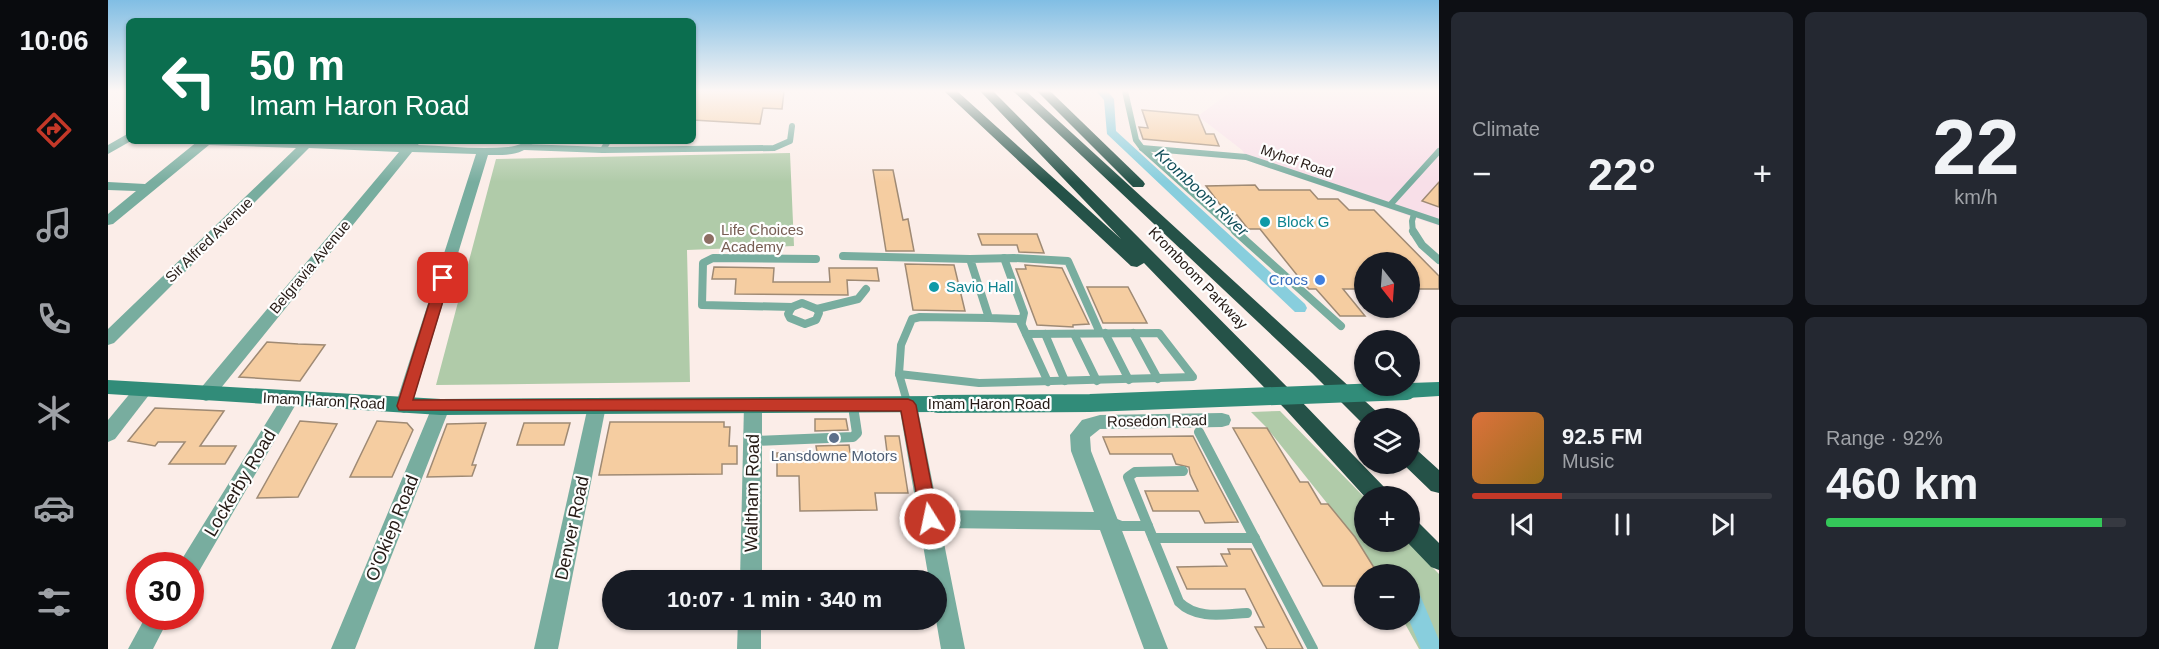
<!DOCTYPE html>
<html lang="en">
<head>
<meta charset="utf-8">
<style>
  body { margin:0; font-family:Arial,sans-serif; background:#242831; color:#f1f3f6; height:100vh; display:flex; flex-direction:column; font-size:22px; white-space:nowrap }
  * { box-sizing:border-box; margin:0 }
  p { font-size:20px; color:#9ea1a6 }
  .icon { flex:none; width:33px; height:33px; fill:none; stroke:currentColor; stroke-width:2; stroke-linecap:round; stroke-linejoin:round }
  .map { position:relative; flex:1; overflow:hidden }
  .drawer { display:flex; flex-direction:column; gap:12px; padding:12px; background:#0d0f14; width:720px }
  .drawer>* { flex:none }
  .guide { position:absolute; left:18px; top:18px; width:570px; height:126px; border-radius:9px; box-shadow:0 2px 4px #0004; background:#0b6e4f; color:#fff; overflow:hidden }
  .needle { width:39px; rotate:163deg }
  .controls { position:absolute; left:1246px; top:252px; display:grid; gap:12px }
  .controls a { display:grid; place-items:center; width:66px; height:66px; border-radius:50%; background:#171b24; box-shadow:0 2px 4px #0004; font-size:30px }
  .speed { position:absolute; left:18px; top:552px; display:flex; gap:12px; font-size:30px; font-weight:700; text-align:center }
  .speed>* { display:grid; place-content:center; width:78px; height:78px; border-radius:50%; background:#171b24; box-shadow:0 2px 4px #0004; line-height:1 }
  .speed .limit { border:9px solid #d22; background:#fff; color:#111 }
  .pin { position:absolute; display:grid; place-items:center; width:51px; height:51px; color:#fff; margin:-26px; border-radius:12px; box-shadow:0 3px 9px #0006 }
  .me { position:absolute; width:66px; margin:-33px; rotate:350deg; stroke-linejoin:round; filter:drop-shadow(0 0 4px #0008) }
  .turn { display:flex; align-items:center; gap:21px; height:126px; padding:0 24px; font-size:27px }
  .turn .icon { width:78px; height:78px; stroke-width:2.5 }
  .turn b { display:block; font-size:42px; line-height:51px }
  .big { font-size:45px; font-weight:700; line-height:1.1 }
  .drawer .widget { flex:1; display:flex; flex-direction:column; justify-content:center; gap:9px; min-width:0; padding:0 21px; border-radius:9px; background:#242831 }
  .drawer .dial { align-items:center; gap:0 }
  .dial b { font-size:78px; line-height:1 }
  .song { display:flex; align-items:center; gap:18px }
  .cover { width:72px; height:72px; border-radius:9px; background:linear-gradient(135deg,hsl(20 70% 55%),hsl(40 70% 35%)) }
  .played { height:6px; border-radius:3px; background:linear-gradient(90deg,#c43828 30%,#363941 30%) }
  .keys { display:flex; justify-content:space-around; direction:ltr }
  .heat { display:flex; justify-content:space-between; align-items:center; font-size:33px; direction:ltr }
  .charge { height:9px; border-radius:4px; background:linear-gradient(90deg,#34c759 92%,#363941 0) }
  .drawer .tiles { flex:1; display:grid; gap:12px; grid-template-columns:repeat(2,1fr) }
  .trip { position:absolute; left:494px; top:570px; width:345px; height:60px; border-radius:30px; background:#171b24; box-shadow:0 2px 4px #0004; font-weight:700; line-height:60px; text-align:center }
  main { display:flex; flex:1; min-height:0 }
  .dock { display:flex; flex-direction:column; width:108px; justify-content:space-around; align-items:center; background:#090b0e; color:#9ea1a6 }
  .dock .icon { width:42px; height:42px }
  .dock .selected { color:#c43828 }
  .dock b { font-size:27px; color:#f1f3f6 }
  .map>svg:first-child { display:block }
</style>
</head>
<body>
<main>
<nav class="dock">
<b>10:06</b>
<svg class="icon selected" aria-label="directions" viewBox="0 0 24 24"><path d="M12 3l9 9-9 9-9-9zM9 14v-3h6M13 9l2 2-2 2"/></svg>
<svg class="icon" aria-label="music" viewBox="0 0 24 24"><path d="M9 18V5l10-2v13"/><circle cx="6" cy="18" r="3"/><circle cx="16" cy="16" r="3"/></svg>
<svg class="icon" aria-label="phone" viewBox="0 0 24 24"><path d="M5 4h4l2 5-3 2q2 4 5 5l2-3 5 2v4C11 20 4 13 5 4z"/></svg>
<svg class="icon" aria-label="climate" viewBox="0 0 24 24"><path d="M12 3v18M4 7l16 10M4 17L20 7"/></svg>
<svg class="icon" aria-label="car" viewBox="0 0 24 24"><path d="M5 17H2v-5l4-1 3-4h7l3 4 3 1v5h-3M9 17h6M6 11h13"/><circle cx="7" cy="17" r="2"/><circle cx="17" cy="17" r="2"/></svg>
<svg class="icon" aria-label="filters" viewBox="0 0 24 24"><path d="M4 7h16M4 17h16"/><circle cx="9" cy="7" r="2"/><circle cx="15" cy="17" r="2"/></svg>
</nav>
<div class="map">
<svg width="1331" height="649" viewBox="0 0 1331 649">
  <rect width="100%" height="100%" fill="#fbede8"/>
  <polygon fill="#f8dfe8" points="1124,91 1331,91 1331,226 1141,161 1134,150 1090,116"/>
  <g fill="#b0cba9">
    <polygon points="682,153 686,246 579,250 582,382 328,385 388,159"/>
    <polygon points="1172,411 1257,498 1257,542 1300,542 1331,574 1331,649 1311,649 1295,620 1302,620 1302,574 1270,574 1246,537 1159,428 1143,412"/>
  </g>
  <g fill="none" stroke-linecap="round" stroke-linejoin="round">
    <g fill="#88cedd" fill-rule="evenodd">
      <polygon points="988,91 999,91 1006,99 1008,131 1197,304 1199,308 1197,312 1187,312 999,134 996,100"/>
      <polygon points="1302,585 1309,588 1331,640 1331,649 1313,649 1301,620"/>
    </g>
  </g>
  <g fill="#f5cda1" stroke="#9f8a74" stroke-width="1.5">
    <polygon points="588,91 676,91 674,109 655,108 652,124 585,120 585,99"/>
    <polygon points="1034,110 1090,115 1098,134 1106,134 1111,146 1035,139 1031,127 1040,128"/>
    <polygon points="765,170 785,170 795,220 800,219 806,251 778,251"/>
    <polygon points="1331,182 1331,207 1314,201"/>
    <polygon points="1147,185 1151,190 1202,190 1210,199 1230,199 1241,210 1266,210 1331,276 1331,289 1302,289 1302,262 1257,262 1257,289 1235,289 1257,316 1232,316 1208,289 1201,289 1197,285 1152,229 1140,229 1129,215 1120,215 1098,186"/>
    <polygon points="870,234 929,234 936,253 911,252 909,245 874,245"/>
    <polygon points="797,264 846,265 857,311 805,310"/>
    <polygon points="917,265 954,268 981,324 965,325 965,327 929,325 908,269 918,269"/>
    <polygon points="606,267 666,268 665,282 722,282 721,268 769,268 771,281 739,280 740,295 627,294 628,279 604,279"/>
    <polygon points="979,287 1020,287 1039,323 995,323"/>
    <polygon points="159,342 190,344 217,345 192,381 131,377"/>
    <polygon points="47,408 116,411 92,446 128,446 117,464 61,464 77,442 50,442 47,446 20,441"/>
    <polygon points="707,419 738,419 740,430 707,431"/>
    <polygon points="192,421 229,424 190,497 149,498"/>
    <polygon points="269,421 299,423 305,430 284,477 242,477"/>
    <polygon points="502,422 616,422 616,427 622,427 621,446 629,446 629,464 614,464 614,474 491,475"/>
    <polygon points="378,423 364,465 368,465 364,476 319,477 339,424"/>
    <polygon points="416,423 462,423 456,445 409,445"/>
    <polygon points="1125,428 1159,428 1192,482 1200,482 1213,504 1220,504 1247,537 1270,574 1257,574 1257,586 1215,586"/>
    <polygon points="777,436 791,436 800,493 767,493 769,510 692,511 691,476 669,476 669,453 709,452 708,446 741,445 742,452 779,452"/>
    <polygon points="1085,436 1105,475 1130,522 1097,523 1091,511 1045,511 1037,491 1090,491 1082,474 1081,467 1068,464 1064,454 1002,454 995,437"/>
    <polygon points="1120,549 1143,549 1195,649 1159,649 1147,627 1156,627 1137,589 1079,589 1069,567 1119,566 1113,554 1122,554"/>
  </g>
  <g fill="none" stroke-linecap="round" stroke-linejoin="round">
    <g stroke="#78ad9f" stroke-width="6">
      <polyline points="1017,91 1028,140 1034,148 1129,233"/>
      <polyline points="417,147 495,150 500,141"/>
      <polyline points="1034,148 1138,157 1331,222"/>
      <polyline points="495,150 666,148 682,141 684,126"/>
      <polyline points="1282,205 1331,151"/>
      <polyline points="1305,233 1304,221 1306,214"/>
    </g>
    <g stroke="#78ad9f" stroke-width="8">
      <polyline points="1127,231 1233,326"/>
      <polyline points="1305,231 1314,245 1331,260"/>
      <polyline points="735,256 862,259"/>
      <polyline points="896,258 916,313 914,322"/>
      <polygon points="694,303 709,309 711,313 708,320 697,324 682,318 680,314 684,307"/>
      <polyline points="684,307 594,305 595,263 605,258 708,259"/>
      <polyline points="709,309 750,299 758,289"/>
      <polyline points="997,333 1021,380"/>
      <polyline points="1025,333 1050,379"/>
      <polyline points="918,334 940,382"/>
      <polyline points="937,334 957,381"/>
      <polyline points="966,334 989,381"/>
      <polyline points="791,374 793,345 804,319 812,317 881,318"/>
      <polyline points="745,405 746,415"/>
      <polyline points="800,405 791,374 871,383 1085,377 1051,333 918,334 911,319 881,318 862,259 906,258 960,261 992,333"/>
    </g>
    <g stroke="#78ad9f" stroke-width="10">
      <polyline points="1091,432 1205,649"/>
      <polyline points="645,441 745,437 749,433 746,413"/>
      <path d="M1075,471L1027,472L1020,477L1071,602C1089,620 1116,614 1139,613"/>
      <polyline points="1003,522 1013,526 1040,526"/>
      <polyline points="1045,538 1147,538"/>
    </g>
    <g fill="#78ad9f" fill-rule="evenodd">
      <polygon points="21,133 21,141 23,141 0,154 0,145"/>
      <path d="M90,141H206L298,144L300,141H313L310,145C340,146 371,150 400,147C411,146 416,141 427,141C415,156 398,155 380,155L302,411L296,413L290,411L287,406L368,154L304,152L104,399L98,401L92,399L89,394L92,389L291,152L201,148L6,343L0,345V329L188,148L101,145L5,224L0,225V214L28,191L0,190V182L37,184Z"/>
      <polygon points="35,383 41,385 44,390 41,395 7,439 0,442 0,420 29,385"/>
      <polygon points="182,392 188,394 191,399 188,404 90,573 82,576 82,566 71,566 74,559 176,394"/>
      <polygon points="645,398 651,400 654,405 654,580 632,580 636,405 639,400"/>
      <polygon points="800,398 806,400 809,405 830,510 986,512 963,451 962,435 974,420 992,415 1114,413 1121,415 1123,420 1121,425 1114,427 992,429 982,437 983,451 1060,649 1036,649 992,530 833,528 857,649 833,649 828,620 828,580 821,580 791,405 794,400"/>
      <polygon points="489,399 495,401 498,406 450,649 426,649 480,406 483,401"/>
      <polygon points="333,400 340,402 342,407 247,649 223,649 324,407 326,402"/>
      <polygon points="38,616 62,616 45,649 20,649"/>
      <polygon points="630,620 653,620 653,649 629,649"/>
    </g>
    <g fill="#318c79" fill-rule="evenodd">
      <polygon points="0,380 333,399 830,396 837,399 840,404 837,409 830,412 333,415 0,394"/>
      <polygon points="1331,382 1331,396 1299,398 1292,396 1289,391 1292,386 1302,386 1302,383"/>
    </g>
    <g fill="#255248" fill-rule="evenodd">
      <polygon points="836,91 849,91 1013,239 872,91 885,91 1192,400 1278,489 1281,496 1257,497 1178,410 1036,263 1029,267 1023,266"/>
      <polygon points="905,91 918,91 1269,412 1272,418 1257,418 1257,424 1255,424 1204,373"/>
      <polygon points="929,91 942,91 1035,181 1037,184 1035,187 1025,187"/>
      <polygon points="1302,448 1310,451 1331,470 1331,493 1323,491 1295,464 1302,464"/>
      <polygon points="1302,519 1310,522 1331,543 1331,570 1323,567 1299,542 1302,542"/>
    </g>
    <polyline stroke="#318c79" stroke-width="18" points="830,404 982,403 1299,391"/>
  </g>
  <linearGradient id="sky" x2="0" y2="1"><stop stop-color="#81bee4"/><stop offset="0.5" stop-color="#fdf7f5"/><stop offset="1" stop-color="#fdf7f5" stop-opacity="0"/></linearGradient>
  <rect width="1331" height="182" fill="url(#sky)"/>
  <polygon fill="#c43828" stroke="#7f241a" stroke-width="1.5" points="335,273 342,278 305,400 800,399 805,401 808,405 830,519 828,524 822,526 816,524 813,519 793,411 291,410 289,406 329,278"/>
  <g fill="#0f9aa8" stroke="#fefefe" stroke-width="2">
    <circle cx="1157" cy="222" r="6"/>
    <circle cx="826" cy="287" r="6"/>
  </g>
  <circle fill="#8d6e63" stroke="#fefefe" stroke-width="2" cx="601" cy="239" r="6"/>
  <circle fill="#3f7fe0" stroke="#fefefe" stroke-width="2" cx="1212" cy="280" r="6"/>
  <circle fill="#5c6f8a" stroke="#fefefe" stroke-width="2" cx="726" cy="438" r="6"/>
  <g text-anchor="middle" stroke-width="4.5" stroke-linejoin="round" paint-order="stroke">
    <g font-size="14" fill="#251a15" stroke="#fefefe">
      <text transform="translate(1189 161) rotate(19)" y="5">Myhof Road</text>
    </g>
    <g font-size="15" fill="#0d838f" stroke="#fefefe" text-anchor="start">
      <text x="1169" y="227">Block G</text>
      <text x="838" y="292">Savio Hall</text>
    </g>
    <g font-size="15" fill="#785e54" stroke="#fefefe" text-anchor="start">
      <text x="613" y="235">Life Choices<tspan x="613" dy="17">Academy</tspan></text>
    </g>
    <g font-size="15" fill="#251a15" stroke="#fefefe">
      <text transform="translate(101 240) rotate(-44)" y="5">Sir Alfred Avenue</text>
      <text transform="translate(202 267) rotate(-50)" y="5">Belgravia Avenue</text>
      <text transform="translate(1090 278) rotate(46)" y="5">Kromboom Parkway</text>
      <text transform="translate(216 401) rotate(3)" y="5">Imam Haron Road</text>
      <text x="881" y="409">Imam Haron Road</text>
      <text transform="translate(1049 421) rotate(-1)" y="5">Rosedon Road</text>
    </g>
    <g font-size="15" fill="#366cbe" stroke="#fefefe" text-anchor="end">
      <text x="1200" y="285">Crocs</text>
    </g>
    <g font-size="15" fill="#4e5e75" stroke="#fefefe">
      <text x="726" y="461">Lansdowne Motors</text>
    </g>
    <g font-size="16" font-style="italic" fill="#114e59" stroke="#fefefe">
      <text transform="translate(1094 192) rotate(43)" y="6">Kromboom River</text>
    </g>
    <g font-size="18" fill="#251a15" stroke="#fefefe">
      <text transform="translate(132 483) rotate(-59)" y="6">Lockerby Road</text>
      <text transform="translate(644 493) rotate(-89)" y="6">Waltham Road</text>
      <text transform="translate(284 528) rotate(-68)" y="6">O'Okiep Road</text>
      <text transform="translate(464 528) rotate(-78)" y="6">Denver Road</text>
    </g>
  </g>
</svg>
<div class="controls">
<a><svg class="needle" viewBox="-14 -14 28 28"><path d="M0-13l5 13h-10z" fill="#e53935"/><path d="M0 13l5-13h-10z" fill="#9ea1a6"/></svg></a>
<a><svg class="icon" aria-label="search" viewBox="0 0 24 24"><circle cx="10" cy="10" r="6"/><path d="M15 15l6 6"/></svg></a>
<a><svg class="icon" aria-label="layers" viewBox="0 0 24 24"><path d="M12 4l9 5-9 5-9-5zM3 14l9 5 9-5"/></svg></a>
<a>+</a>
<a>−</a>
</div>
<div class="speed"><div class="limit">30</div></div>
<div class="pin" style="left:335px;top:278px;background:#d93025"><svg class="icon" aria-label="arrive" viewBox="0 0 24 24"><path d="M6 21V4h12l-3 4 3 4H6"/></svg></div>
<svg class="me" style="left:822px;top:519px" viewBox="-20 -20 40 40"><circle r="17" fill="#c43828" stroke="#fff" stroke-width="3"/><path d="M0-11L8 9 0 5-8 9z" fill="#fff"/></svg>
<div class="trip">10:07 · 1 min · 340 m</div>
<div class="guide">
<div class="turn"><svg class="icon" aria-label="left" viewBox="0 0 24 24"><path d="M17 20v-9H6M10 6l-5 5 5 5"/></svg><div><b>50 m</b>Imam Haron Road</div></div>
</div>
</div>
<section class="drawer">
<div class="tiles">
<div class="widget"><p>Climate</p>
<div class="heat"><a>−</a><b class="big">22°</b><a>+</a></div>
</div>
<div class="widget dial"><b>22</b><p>km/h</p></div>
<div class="widget">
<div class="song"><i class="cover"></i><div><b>92.5 FM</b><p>Music</p></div></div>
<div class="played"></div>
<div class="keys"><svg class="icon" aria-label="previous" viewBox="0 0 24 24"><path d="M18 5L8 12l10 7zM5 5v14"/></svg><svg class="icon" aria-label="pause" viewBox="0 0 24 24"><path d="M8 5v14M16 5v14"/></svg><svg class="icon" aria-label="next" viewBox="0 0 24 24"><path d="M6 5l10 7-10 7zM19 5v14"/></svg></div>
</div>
<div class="widget"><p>Range · 92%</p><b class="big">460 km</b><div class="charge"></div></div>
</div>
</section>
</main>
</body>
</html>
